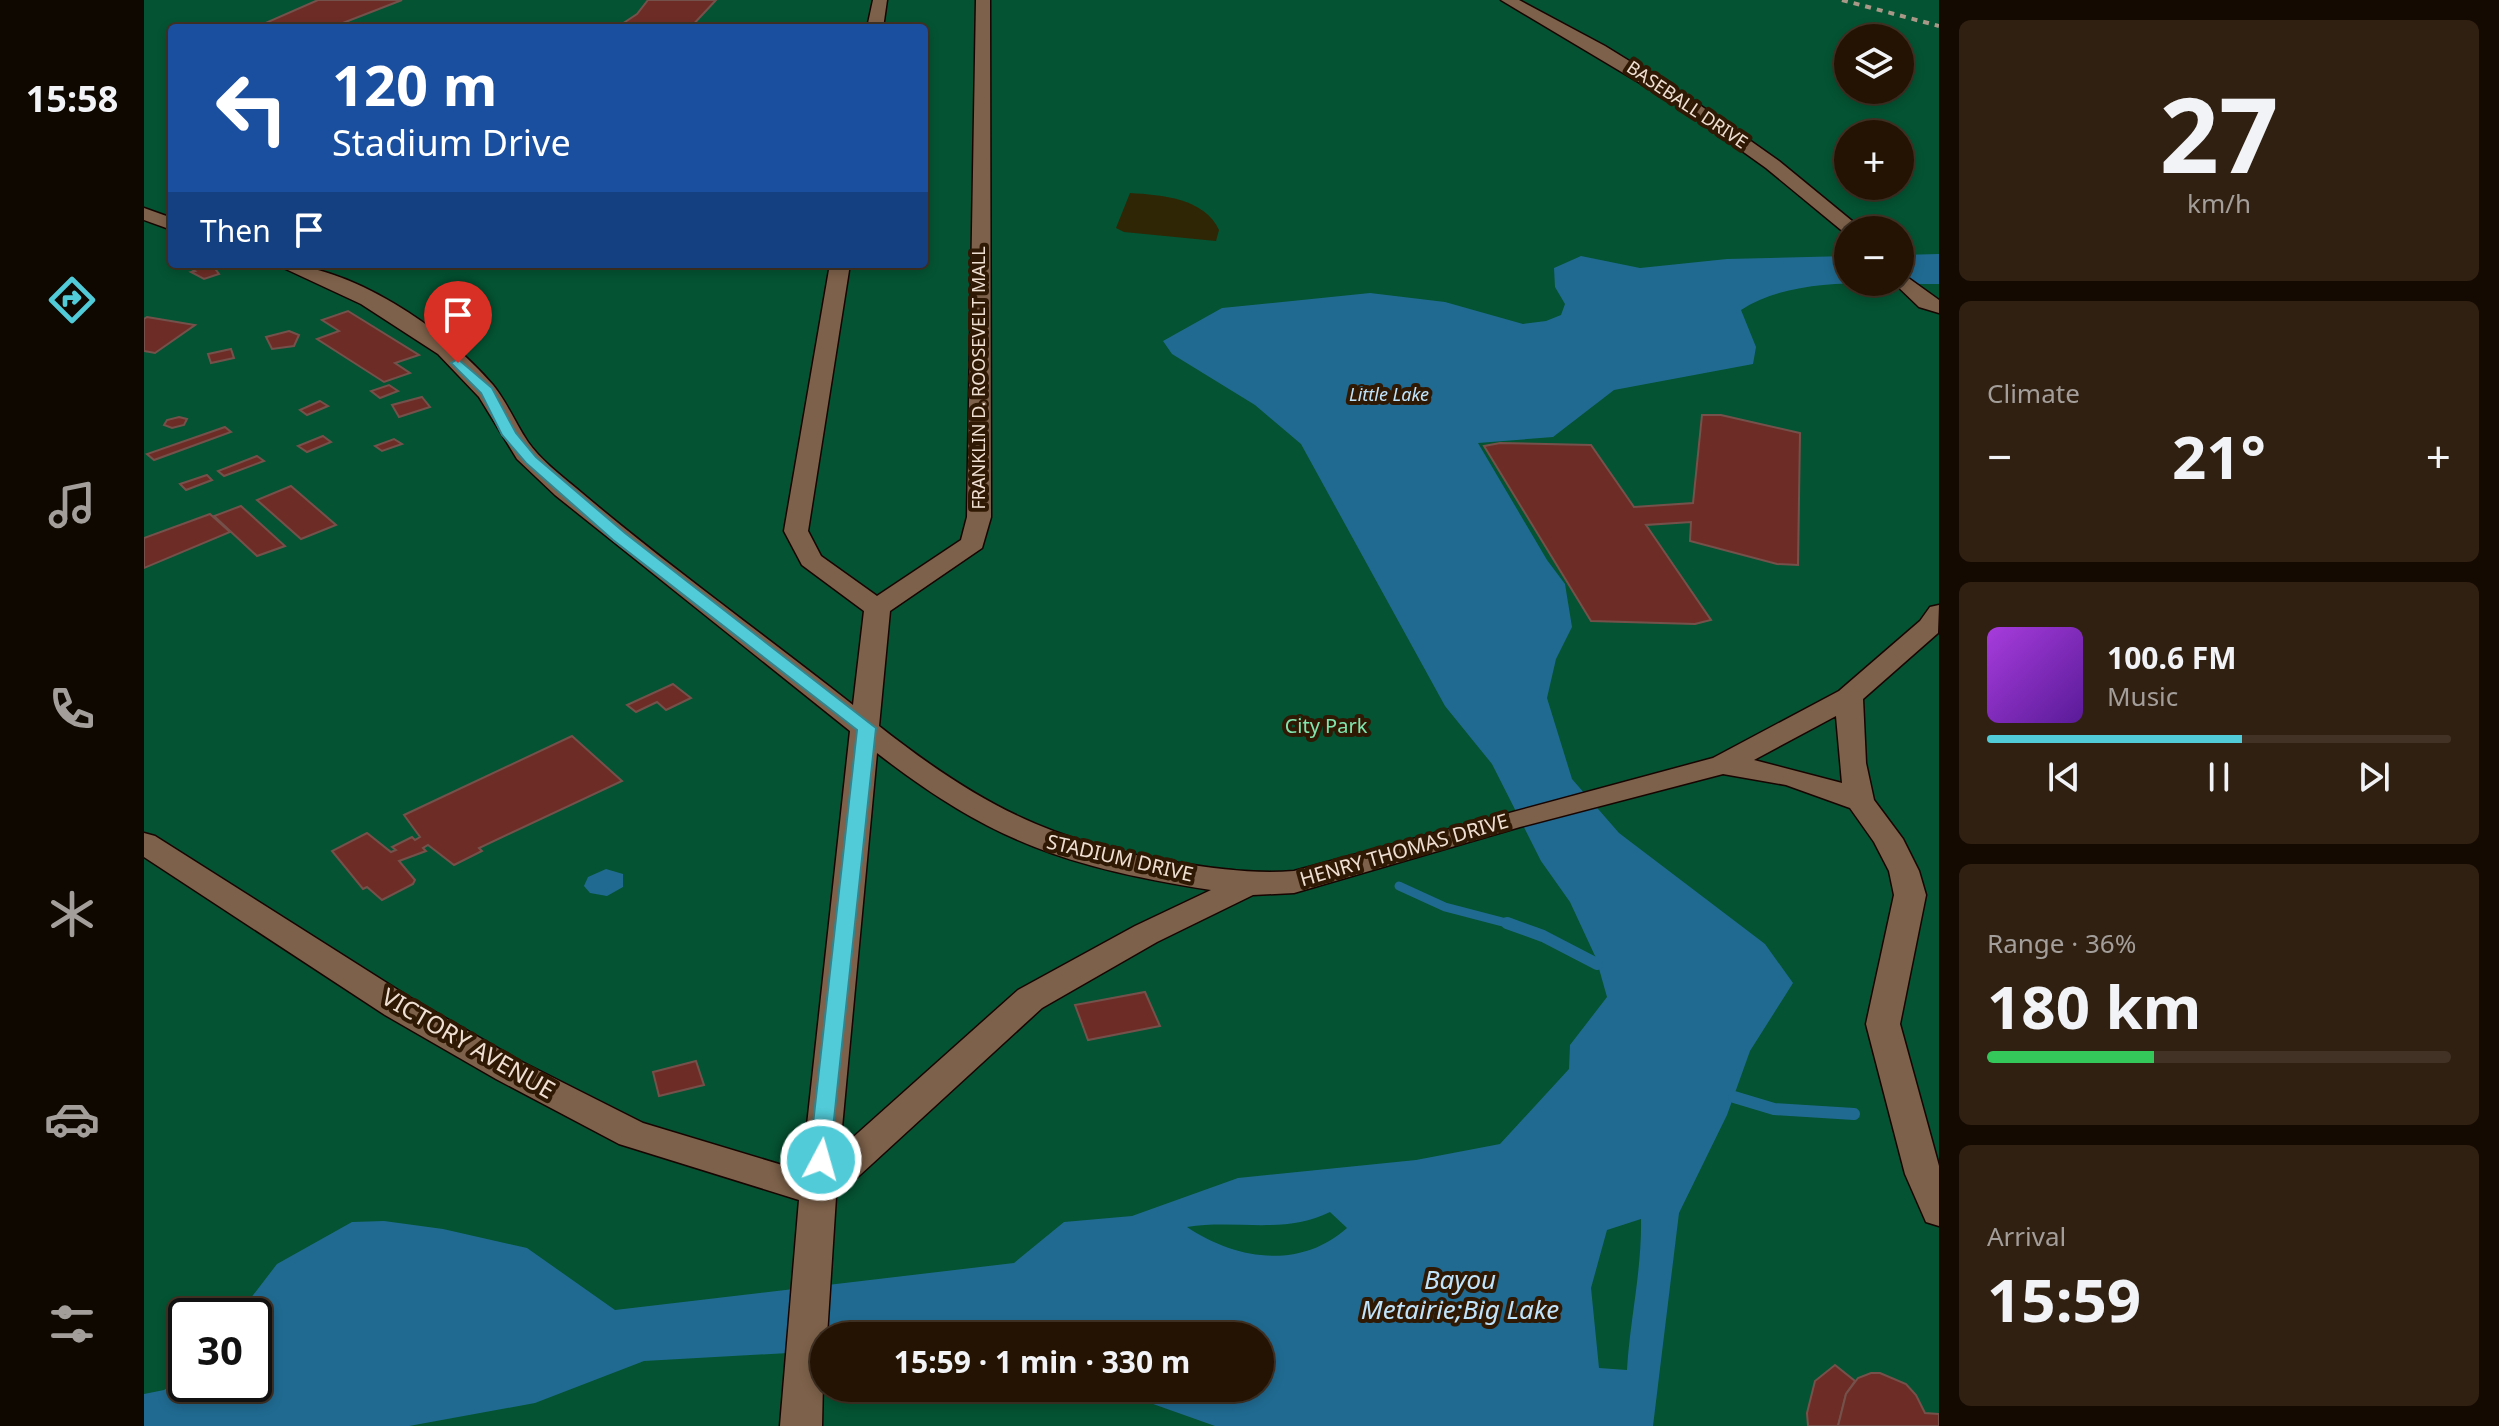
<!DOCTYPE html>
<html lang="en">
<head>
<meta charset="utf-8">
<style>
  body { margin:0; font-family:"Noto Sans",sans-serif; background:#302012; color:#f1f3f6; height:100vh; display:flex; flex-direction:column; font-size:30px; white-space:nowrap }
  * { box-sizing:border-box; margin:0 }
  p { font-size:26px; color:#a39e9a }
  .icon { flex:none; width:44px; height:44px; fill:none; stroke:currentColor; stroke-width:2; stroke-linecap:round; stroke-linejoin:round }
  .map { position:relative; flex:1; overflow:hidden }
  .drawer { display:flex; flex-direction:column; gap:20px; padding:20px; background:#140a02; width:560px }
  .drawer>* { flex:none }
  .guide { position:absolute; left:24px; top:24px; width:760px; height:244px; border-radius:8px; box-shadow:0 4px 12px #0003,0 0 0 2px #413225; background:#1a4fa0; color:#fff; overflow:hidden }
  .buttons { position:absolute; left:1690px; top:24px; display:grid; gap:16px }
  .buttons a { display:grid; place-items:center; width:80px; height:80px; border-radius:50%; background:#241303; box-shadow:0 4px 12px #0003,0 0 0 2px #413225; font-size:40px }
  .speed { position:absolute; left:24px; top:1298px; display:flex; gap:16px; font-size:40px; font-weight:700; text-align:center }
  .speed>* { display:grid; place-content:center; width:104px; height:104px; border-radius:50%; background:#241303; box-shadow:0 4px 12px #0003,0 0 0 2px #413225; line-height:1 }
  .speed .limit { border:4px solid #111; border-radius:12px; background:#fff; color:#111 }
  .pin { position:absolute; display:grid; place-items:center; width:68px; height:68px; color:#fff; margin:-82px -34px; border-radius:50% 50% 50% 0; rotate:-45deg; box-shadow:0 0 8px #0007 }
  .pin .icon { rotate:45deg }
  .me { position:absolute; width:88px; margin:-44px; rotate:6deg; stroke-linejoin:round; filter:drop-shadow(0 0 6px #0008) }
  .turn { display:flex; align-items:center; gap:28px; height:168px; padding:0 32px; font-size:36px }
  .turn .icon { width:104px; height:104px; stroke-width:2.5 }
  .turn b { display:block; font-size:56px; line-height:68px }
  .then { display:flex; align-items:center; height:76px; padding:0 32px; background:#0003; gap:16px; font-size:30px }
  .big { font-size:60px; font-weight:700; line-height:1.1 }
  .drawer .tile { flex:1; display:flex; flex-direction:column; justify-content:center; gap:12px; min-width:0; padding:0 28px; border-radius:12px; background:#302012 }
  .drawer .dial { align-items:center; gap:0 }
  .dial b { font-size:104px; line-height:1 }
  .song { display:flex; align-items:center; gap:24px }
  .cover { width:96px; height:96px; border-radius:12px; background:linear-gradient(135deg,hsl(280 70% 55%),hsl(270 70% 35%)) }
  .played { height:8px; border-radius:4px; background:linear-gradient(90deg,#52cbd8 55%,#413225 55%) }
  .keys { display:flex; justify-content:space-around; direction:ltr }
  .heat { display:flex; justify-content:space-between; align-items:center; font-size:44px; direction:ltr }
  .charge { height:12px; border-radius:6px; background:linear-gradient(90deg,#34c759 36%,#413225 0) }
  .trip { position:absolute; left:666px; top:1322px; width:464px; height:80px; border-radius:40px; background:#241303; box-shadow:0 4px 12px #0003,0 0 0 2px #413225; font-weight:700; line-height:80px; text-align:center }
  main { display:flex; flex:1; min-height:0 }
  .dock { display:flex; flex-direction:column; width:144px; justify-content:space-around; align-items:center; background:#0e0801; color:#a39e9a }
  .dock .icon { width:56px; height:56px }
  .dock .on { color:#52cbd8 }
  .dock b { font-size:36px; color:#f1f3f6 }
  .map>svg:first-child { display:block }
</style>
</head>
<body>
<main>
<nav class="dock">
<b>15:58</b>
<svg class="icon on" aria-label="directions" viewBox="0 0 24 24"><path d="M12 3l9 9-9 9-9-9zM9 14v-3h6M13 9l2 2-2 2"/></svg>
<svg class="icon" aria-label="music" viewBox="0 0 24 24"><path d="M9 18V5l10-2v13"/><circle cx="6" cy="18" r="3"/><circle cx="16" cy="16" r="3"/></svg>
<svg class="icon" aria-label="phone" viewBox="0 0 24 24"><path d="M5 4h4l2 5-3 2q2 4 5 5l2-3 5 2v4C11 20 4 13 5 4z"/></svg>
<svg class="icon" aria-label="climate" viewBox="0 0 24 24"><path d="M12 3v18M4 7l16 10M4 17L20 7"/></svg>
<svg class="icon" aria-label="car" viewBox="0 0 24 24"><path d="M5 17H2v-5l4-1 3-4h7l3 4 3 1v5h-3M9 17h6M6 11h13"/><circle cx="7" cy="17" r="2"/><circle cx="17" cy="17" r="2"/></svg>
<svg class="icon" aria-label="filters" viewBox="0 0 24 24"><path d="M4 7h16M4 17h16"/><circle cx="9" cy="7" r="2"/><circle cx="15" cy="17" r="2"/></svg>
</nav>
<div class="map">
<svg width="1795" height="1426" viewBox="0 0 1795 1426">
  <rect width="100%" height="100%" fill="#301904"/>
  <path fill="#045332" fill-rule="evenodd" d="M0,0H1795V1426H0ZM28,28H780V264H28ZM1704,38H1756V90H1704ZM1704,134H1756V186H1704ZM1704,230H1756V282H1704ZM42,1316H110V1384H42ZM680,1336H1116V1388H680Z"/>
  <path fill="#2f2605" d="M986,193C1018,195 1060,198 1075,230L1072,241L980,232L972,228Z"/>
  <g fill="#206a91" fill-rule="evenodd">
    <path d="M1795,254V284C1733,284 1651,275 1597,310L1612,347L1609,364L1470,390L1409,437L1334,443L1403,560L1421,584L1428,627L1412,659L1403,698L1428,779L1475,833L1621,944L1649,983L1606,1051L1583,1115L1535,1213L1509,1426H1071L964,1388H1116V1336H680V1351L500,1361L391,1403L265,1426H0V1394L20,1390L42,1376V1384H110V1316H93L133,1264L208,1222L240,1221L299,1229L383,1248L471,1310L870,1263L920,1222L988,1216L1094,1178L1272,1160L1356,1144L1425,1069L1426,1045L1463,997L1452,958L1426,902L1397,861L1348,764L1301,706L1157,444L1111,405L1028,354L1019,341L1078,308L1226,293L1301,302L1379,324L1402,321L1417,315L1421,304L1411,287L1410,268L1437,256L1496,268L1583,259L1704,256V282H1756V255ZM1186,1212L1203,1228C1156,1270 1092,1260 1043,1227C1091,1219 1141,1235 1186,1212ZM1497,1219C1498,1270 1486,1319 1483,1370L1455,1368L1447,1288L1463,1230Z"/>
    <polygon points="462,869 479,874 479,887 463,896 446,893 440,886 444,877"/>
  </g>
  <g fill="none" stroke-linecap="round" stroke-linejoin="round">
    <polyline stroke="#206a91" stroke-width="9" points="1255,886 1301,907 1370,925"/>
    <g stroke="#206a91" stroke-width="12">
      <polyline points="1363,923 1399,936 1453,964"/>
      <polyline points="1590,1097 1630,1109 1710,1114"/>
    </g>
  </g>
  <g fill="#6d2d26" stroke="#75514b" stroke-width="2">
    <polygon points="174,0 258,0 186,28 110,28"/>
    <polygon points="572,0 546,28 472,28 493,14 504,0"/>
    <polygon points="60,264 69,266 75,274 60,279 47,272 51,271 46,268"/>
    <polygon points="204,311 275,355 251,363 266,373 240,382 173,339 195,331 178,320"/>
    <polygon points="3,317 51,325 11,353 0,351 0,319"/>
    <polygon points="145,331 155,335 150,346 128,349 122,337"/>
    <polygon points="87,349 90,358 67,363 64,354"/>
    <polygon points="245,385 254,391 236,398 227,391"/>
    <polygon points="278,397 286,407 255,417 248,405"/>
    <polygon points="176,401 184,406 163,415 156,410"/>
    <polygon points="1558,415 1577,415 1656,433 1654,565 1633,564 1546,541 1547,522 1502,525 1567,620 1551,624 1447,621 1340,446 1356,443 1447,445 1490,507 1549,503"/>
    <polygon points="35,417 43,419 40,425 28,428 20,425 23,420"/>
    <polygon points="81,427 87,432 10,460 3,454"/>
    <polygon points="179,436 187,442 163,452 154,446"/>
    <polygon points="250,439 258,444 238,451 231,446"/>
    <polygon points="113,456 120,461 80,476 74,471"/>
    <polygon points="63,475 68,480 42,490 36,484"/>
    <polygon points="147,486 192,525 157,539 113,500"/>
    <polygon points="97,506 141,546 113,556 70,516"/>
    <polygon points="66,514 86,532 0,568 0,538"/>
    <polygon points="529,684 547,698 522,710 513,702 492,712 483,705"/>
    <polygon points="428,736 478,781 335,848 338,851 310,865 284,845 279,848 282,851 255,861 271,880 269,884 238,900 223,887 219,889 188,851 223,833 247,852 252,850 248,847 268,837 271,840 276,837 260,815"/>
    <polygon points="1001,992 1016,1026 944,1040 931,1005"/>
    <polygon points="552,1061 560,1085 515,1096 509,1072"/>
    <polygon points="1691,1365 1711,1381 1702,1394 1694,1426 1664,1426 1663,1413 1671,1381"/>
    <polygon points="1727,1373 1736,1373 1762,1384 1772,1395 1781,1413 1795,1414 1795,1426 1694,1426 1702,1394 1714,1378"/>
  </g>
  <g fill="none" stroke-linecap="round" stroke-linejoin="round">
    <g stroke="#170400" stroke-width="3">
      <g id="minor">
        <polygon points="729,0 743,0 739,28 723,28"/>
        <path d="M832,0H846L847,517L838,548L746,611L735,726C834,804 910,844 1035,863C1075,869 1110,874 1150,871L1569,758L1695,691L1776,621L1786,607L1795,605L1794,633L1719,699L1722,763L1730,800L1759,839L1775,871L1782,895L1756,1024L1795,1166V1226L1782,1222L1761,1174L1722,1024L1750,895L1745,871L1730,842L1706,808L1642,785L1579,774L1376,827L1150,893L1109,895L1013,942L898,1008L692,1197L683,1336H680L678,1426H636L655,1200L475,1144L352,1079L241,1015L0,857V833L11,836L265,997L376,1061L499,1123L658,1171L706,731L411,495L373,459L335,397L294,354L217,304L131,264C206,264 301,329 349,385C363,402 371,423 384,442C396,459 415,474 432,488C521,564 617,632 709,705L720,611L658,565L640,531L686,264H706L664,531L677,556L733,596L817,540L823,517ZM1692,716L1698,783L1610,760ZM733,753C849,843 924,867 1067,890L991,926L874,990L696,1149Z"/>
        <polygon points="1357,0 1375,0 1461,46 1550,101 1635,161 1719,230 1704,230 1702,234 1622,168 1538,108"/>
        <polygon points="0,208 28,218 28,230 0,220"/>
        <polygon points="1756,272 1795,300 1795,313 1775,307 1749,282 1756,282"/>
      </g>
    </g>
    <use href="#minor" fill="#7d614a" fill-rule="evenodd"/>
    <polyline stroke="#a99787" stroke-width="4" stroke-dasharray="6 6" stroke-linecap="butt" points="1698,0 1795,26"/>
  </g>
  <polygon fill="#52cbd8" stroke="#35848c" stroke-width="2" points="314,359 348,388 372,433 392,457 481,533 732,728 685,1166 668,1166 665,1160 713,730 469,540 382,463 358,435 337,393 307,363"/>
  <g text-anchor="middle" stroke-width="8" stroke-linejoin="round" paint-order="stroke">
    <g font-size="18" fill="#efdfd2" stroke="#301904">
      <text transform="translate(1543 105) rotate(34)" y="6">BASEBALL DRIVE</text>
      <text transform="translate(835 378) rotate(-90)" y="6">FRANKLIN D. ROOSEVELT MALL</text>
    </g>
    <g font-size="18" font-style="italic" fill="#c0e4fb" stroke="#301904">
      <text x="1245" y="401">Little Lake</text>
    </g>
    <g font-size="20" fill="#81e5ad" stroke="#301904">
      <text x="1182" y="733">City Park</text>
    </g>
    <g font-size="20" fill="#efdfd2" stroke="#301904">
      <text transform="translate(1260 850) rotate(-16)" y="7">HENRY THOMAS DRIVE</text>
      <text transform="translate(976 858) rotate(13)" y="7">STADIUM DRIVE</text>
    </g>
    <g font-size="24" fill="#efdfd2" stroke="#301904">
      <text transform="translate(324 1044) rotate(30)" y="8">VICTORY AVENUE</text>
    </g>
    <g font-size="26" font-style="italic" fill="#c0e4fb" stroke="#301904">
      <text x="1316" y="1289">Bayou<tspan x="1316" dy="30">Metairie;Big Lake</tspan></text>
    </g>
  </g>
</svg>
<div class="buttons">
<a><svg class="icon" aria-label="layers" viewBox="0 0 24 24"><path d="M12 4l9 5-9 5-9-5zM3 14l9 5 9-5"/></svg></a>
<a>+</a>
<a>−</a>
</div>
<div class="speed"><div class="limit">30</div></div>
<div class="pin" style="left:314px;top:363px;background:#d93025"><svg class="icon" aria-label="arrive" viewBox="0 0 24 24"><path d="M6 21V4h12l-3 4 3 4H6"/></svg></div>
<svg class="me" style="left:677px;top:1160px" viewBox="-20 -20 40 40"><circle r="17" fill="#52cbd8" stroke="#fff" stroke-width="3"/><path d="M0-11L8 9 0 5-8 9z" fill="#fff"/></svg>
<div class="trip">15:59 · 1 min · 330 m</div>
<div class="guide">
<div class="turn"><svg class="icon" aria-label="left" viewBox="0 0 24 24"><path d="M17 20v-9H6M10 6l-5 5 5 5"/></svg><div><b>120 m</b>Stadium Drive</div></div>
<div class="then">Then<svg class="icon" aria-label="arrive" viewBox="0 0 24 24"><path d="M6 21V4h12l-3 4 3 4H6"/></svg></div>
</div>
</div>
<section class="drawer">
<div class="tile dial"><b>27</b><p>km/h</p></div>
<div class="tile"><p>Climate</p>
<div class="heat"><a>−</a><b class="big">21°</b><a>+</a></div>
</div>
<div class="tile">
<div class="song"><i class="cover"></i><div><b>100.6 FM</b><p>Music</p></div></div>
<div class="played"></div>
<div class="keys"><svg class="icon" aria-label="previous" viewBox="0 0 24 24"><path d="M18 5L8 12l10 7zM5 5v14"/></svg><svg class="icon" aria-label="pause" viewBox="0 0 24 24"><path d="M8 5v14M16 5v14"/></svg><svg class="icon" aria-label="next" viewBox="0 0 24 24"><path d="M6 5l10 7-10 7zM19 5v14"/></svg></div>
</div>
<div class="tile"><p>Range · 36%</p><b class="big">180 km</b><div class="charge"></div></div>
<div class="tile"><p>Arrival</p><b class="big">15:59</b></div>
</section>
</main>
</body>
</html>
